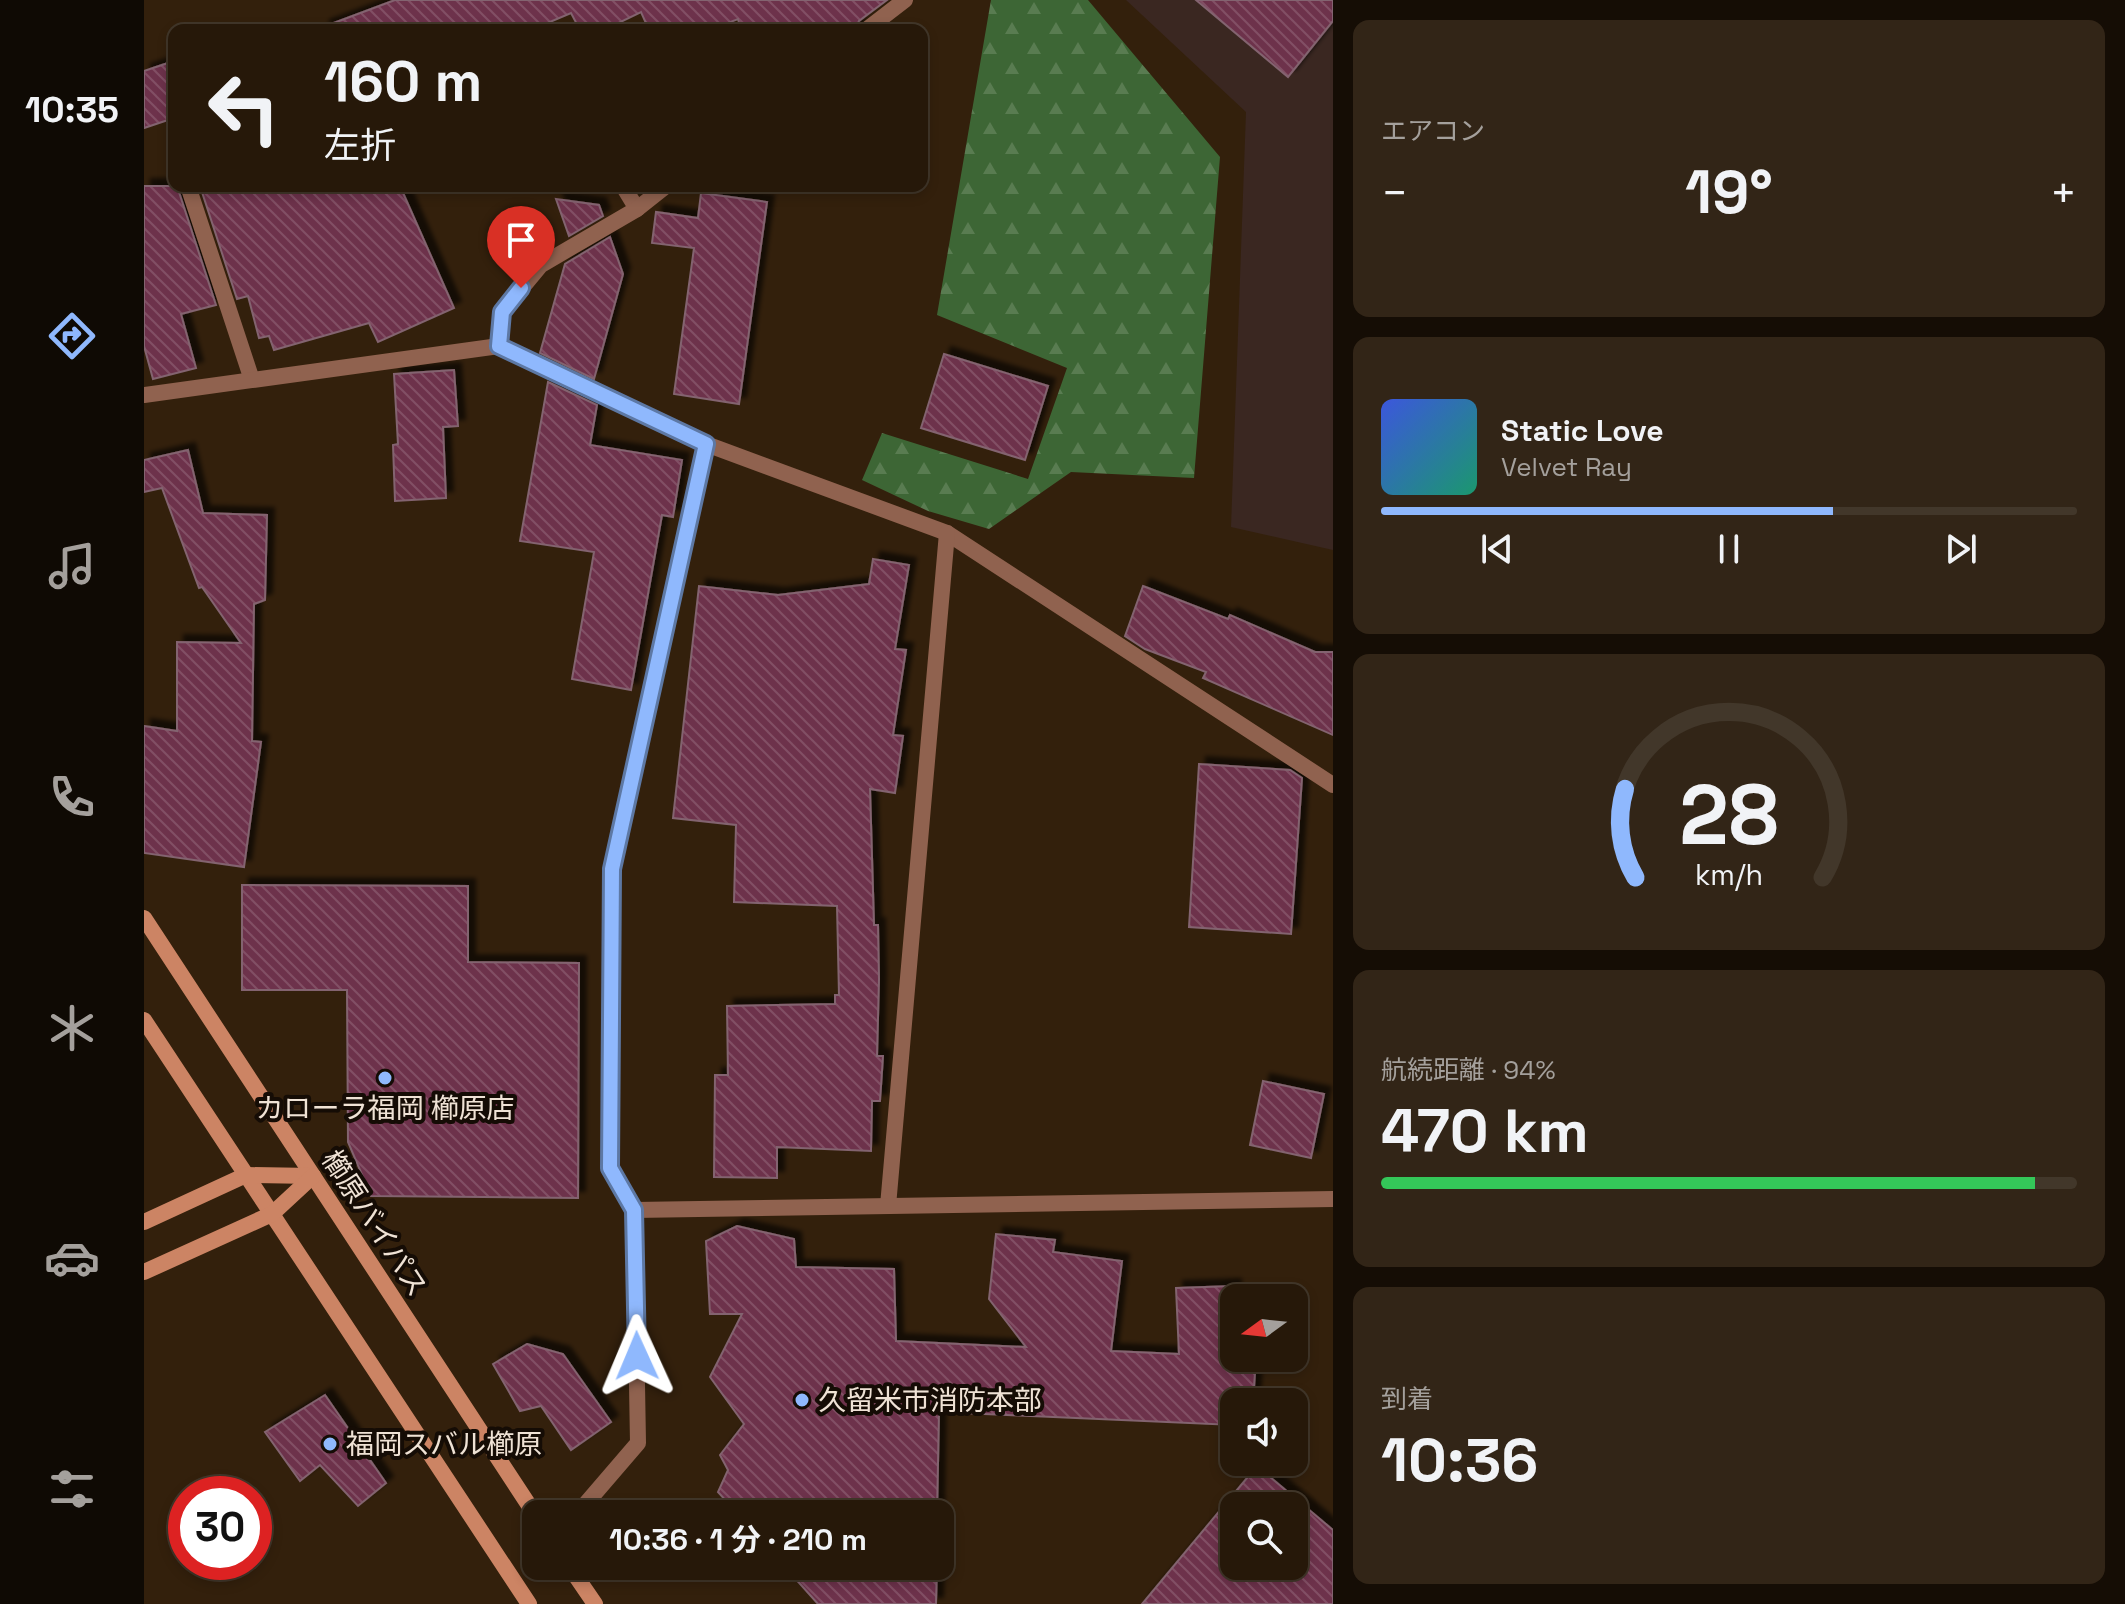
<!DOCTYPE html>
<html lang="ja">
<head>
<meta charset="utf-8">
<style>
  body { margin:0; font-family:"Space Grotesk","Noto Sans JP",sans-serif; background:#322517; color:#f1f3f6; height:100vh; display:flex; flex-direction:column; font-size:30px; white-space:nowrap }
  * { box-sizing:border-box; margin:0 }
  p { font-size:26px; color:#a4a09c }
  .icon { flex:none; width:44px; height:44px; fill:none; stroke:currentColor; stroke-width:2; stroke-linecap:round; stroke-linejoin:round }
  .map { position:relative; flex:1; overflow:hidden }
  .sheet { display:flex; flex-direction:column; gap:20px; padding:20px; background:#150d05; width:792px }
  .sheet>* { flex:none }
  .banner { position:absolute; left:24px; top:24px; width:760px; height:168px; border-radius:16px; box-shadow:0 4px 12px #0003,0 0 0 2px #42372a; background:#261809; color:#f1f3f6; overflow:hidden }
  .needle { width:52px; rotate:255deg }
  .fabs { position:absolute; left:1076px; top:1284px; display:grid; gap:16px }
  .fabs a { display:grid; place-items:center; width:88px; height:88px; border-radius:16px; background:#261809; box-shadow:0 4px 12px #0003,0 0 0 2px #42372a; font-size:40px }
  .speed { position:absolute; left:24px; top:1476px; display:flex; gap:16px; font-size:40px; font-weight:700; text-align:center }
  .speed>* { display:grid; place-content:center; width:104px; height:104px; border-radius:50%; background:#261809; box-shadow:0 4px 12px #0003,0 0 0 2px #42372a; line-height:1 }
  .speed .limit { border:12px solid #d22; background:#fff; color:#111 }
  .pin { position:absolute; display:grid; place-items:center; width:68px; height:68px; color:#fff; margin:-82px -34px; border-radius:50% 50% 50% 0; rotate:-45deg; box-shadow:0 0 8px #0007 }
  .pin .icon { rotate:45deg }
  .me { position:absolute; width:88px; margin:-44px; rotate:359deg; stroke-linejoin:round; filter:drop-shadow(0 0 6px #0008) }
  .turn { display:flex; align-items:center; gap:28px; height:168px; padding:0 24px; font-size:36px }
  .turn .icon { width:104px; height:104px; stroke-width:2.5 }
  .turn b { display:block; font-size:56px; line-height:68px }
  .big { font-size:60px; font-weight:700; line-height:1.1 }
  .sheet .tile { flex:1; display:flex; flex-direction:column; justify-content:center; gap:12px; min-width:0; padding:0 28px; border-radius:16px; background:#322517 }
  .sheet .dial { align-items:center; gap:0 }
  .dial svg { height:208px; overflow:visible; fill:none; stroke:#42372a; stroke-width:7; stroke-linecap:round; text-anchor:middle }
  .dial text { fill:#f1f3f6; stroke:none }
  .song { display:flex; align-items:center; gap:24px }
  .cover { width:96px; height:96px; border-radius:12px; background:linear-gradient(135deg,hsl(230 70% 55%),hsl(160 70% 35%)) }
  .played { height:8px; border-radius:4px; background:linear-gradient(90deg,#8fb8fd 65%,#42372a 65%) }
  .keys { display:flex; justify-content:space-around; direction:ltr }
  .heat { display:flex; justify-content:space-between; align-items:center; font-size:44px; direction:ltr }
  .charge { height:12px; border-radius:6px; background:linear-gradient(90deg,#34c759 94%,#42372a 0) }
  .trip { position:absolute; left:378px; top:1500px; width:432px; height:80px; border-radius:16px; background:#261809; box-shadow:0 4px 12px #0003,0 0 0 2px #42372a; font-weight:700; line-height:80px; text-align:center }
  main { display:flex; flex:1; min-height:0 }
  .tab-bar { display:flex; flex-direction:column; width:144px; justify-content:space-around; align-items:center; background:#0f0a04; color:#a4a09c }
  .tab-bar .icon { width:56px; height:56px }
  .tab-bar .active { color:#8fb8fd }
  .tab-bar b { font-size:36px; color:#f1f3f6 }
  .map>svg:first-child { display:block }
</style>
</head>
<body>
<main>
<nav class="tab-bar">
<b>10:35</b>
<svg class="icon active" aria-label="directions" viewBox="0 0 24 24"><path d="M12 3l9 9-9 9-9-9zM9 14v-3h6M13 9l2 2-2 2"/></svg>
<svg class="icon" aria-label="music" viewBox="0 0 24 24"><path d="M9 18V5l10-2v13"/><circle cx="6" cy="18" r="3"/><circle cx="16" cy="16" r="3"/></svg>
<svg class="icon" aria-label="phone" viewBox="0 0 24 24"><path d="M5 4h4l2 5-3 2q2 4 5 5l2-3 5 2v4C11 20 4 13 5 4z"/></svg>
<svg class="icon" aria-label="climate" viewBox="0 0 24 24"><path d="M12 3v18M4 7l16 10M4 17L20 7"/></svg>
<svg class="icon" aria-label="car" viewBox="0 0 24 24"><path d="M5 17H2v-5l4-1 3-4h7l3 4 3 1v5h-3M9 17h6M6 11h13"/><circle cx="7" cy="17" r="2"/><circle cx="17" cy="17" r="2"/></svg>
<svg class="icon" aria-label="filters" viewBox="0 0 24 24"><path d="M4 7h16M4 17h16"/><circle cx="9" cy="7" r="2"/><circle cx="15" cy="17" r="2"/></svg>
</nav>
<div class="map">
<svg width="1189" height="1604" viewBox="0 0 1189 1604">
  <defs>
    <pattern id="forest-firs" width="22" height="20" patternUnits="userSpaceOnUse" patternTransform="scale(2)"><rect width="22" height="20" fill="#3d6635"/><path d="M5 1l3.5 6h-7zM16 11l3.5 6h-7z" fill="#597c51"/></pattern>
    <pattern id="building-back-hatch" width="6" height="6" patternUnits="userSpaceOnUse" patternTransform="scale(2)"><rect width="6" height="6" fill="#6d334c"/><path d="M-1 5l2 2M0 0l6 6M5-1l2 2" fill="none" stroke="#825065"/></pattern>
    <filter id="shadow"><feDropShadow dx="7" dy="-7" stdDeviation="2" flood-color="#0009"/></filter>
  </defs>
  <rect width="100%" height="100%" fill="#33200c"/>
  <polygon fill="#3a2721" points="982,0 1189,0 1189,550 1087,527 1102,112"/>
  <polygon fill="url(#forest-firs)" points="847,0 944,0 1076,157 1050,478 927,472 845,529 784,511 718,480 738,433 884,479 923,368 793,315"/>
  <g fill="url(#building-back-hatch)" stroke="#83636f" stroke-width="2" fill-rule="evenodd" filter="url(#shadow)">
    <polygon points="251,0 743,0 715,21 711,30 597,30 594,19 566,30 505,30 497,12 460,30 436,30 427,13 387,30 179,30 179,27"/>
    <polygon points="1052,0 1189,0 1189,21 1144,77"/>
    <polygon points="30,61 30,118 0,128 0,71"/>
    <polygon points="0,186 33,186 72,305 37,314 52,368 9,379 0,346"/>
    <polygon points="56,186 256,186 310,308 234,342 225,323 130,350 125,336 115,338 104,296 93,299"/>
    <polygon points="557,193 623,202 595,404 530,394 550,248 508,243 512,212 554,218"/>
    <polygon points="412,199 455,205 459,216 425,236"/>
    <polygon points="466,237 479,274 450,379 396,353 421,264"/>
    <polygon points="800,354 904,386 881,460 777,428"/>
    <polygon points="310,370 314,426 299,427 302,498 251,501 249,445 254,444 250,374"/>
    <polygon points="404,382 453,405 446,445 538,460 529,517 518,515 487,690 428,679 450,552 376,541"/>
    <polygon points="44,450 59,513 123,515 121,600 110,604 108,741 117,742 100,867 0,853 0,726 33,731 33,642 97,643 58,587 55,588 18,488 0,492 0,460"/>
    <polygon points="729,559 765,565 751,649 762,650 749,735 759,736 751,793 726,789 730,925 734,925 735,979 733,1056 739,1056 736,1101 728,1101 727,1151 633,1147 633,1178 570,1177 571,1075 584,1075 583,1006 691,1004 691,995 695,995 693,906 590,902 592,825 529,818 555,586 634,595 725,584"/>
    <polygon points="999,586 1084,619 1086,615 1171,652 1189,652 1189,735 1059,678 1062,672 1001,649 981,636"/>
    <polygon points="1055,764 1146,770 1158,778 1147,934 1045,927"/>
    <polygon points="98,885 324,886 324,962 435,963 434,1198 227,1196 204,1142 203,990 98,990"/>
    <polygon points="1119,1081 1180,1094 1167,1158 1106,1145"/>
    <polygon points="593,1226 650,1239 652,1267 750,1269 752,1341 882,1347 845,1299 852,1234 911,1240 909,1252 978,1261 967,1351 1035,1354 1032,1288 1090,1286 1090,1358 1112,1358 1109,1402 1090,1402 1090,1425 795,1412 793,1514 594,1514 574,1492 584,1470 576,1455 600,1424 566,1377 598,1314 566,1314 562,1241"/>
    <polygon points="383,1344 419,1354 467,1422 427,1450 397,1406 376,1411 349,1364"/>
    <polygon points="181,1395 242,1483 214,1506 176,1465 156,1481 121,1432"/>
    <path d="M1113,1466L1189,1530V1604H998ZM1090,1506H1150V1566H1090Z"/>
    <polygon points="640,1566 793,1566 792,1604 674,1604"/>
  </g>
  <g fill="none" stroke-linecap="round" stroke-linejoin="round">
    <g stroke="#90624f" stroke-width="16">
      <polyline points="722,30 761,0"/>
      <polyline points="44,186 108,380"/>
      <polyline points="479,186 493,209"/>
      <polyline points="355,346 358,312 397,265 493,209 522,186"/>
      <polyline points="0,395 355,346 562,444 803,533 1189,785"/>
      <polyline points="744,1206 803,533"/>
      <polyline points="490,1210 1189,1199"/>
      <polyline points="433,1514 494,1443 490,1210 466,1168 468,869 562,444"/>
    </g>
    <g stroke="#cc8464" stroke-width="16">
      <polyline points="0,918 392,1516"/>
      <polyline points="0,1020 385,1604"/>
      <polyline points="0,1222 102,1175 169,1176"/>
      <polyline points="0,1272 128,1214 169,1176"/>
      <polyline points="425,1566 451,1604"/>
    </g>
  </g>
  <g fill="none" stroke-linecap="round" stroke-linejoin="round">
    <g stroke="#5d78a4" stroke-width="20">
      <polyline id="route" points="377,288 358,312 355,346 562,444 468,869 466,1168 490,1210 493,1356"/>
    </g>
    <use href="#route" stroke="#8fb8fd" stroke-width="14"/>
  </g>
  <g fill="#8fb8fd" stroke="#150c05" stroke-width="3">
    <circle cx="241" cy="1078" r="8"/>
    <circle cx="658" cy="1400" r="8"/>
    <circle cx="186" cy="1444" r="8"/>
  </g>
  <g text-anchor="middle" stroke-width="8" stroke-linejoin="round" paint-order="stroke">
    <g font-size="28" fill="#efe2d5" stroke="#150c05" text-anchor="start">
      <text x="241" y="1118" text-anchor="middle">カローラ福岡 櫛原店</text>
      <text x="674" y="1410">久留米市消防本部</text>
      <text x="202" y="1454">福岡スバル櫛原</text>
    </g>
    <g font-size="28" fill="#efe2d5" stroke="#150c05">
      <text transform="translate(231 1223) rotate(57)" y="10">櫛原バイパス</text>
    </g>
  </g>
</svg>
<div class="fabs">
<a><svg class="needle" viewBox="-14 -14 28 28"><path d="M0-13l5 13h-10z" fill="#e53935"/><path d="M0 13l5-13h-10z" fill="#a4a09c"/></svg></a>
<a><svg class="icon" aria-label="sound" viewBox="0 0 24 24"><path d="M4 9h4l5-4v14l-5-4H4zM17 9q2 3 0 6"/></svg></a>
<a><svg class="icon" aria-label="search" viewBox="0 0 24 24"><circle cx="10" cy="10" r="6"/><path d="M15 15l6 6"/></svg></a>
</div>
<div class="speed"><div class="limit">30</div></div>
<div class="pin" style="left:377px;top:288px;background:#d93025"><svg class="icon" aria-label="arrive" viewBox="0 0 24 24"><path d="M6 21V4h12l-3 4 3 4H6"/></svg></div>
<svg class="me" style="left:493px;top:1356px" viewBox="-20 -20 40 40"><path d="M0-17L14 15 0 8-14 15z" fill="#8fb8fd" stroke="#fff" stroke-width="4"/></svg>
<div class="trip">10:36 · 1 分 · 210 m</div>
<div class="banner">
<div class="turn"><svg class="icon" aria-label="left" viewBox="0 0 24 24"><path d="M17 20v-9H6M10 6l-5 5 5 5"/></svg><div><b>160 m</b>左折</div></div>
</div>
</div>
<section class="sheet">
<div class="tile"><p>エアコン</p>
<div class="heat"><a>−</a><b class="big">19°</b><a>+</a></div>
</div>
<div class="tile">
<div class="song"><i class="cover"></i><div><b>Static Love</b><p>Velvet Ray</p></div></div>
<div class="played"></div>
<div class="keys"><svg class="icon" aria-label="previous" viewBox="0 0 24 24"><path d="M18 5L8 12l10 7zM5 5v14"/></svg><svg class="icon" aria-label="pause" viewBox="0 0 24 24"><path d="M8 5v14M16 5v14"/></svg><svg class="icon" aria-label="next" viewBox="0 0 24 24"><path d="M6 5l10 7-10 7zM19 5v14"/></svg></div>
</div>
<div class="tile dial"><svg viewBox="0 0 100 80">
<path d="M14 69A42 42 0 1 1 86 69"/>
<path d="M14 69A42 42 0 0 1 10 35" stroke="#8fb8fd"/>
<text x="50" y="56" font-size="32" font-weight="700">28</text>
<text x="50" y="72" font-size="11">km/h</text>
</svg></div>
<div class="tile"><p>航続距離 · 94%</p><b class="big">470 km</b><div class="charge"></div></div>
<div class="tile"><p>到着</p><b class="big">10:36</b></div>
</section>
</main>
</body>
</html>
